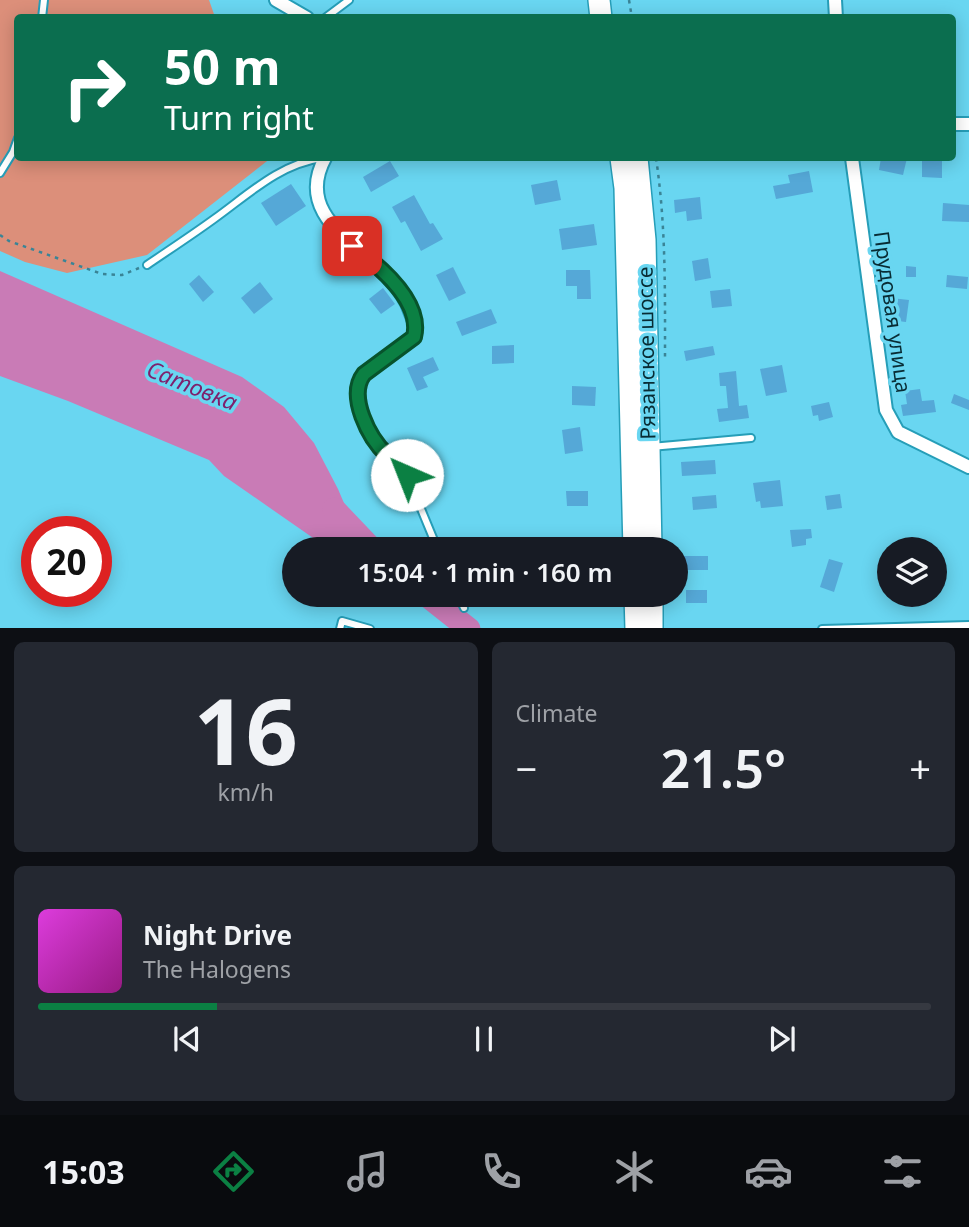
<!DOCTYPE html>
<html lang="en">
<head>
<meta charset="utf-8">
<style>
  body { margin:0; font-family:"Noto Sans",sans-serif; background:#242831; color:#f1f3f6; height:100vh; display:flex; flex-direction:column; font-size:26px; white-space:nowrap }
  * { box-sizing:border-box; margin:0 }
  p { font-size:23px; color:#9ea1a6 }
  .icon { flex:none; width:38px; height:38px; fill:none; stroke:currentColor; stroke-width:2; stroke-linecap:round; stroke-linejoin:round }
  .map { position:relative; height:628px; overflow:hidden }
  .side { display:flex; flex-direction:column; gap:14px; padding:14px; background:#0d0f14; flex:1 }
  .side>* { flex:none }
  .top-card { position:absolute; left:14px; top:14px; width:942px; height:147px; border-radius:7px; box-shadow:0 4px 18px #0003; background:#0b6e4f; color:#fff; overflow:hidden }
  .tools { position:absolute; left:877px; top:537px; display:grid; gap:14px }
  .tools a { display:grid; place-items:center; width:70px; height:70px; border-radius:50%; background:#171b24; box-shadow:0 4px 18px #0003; font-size:35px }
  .speed { position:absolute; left:21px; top:516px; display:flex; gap:14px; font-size:35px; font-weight:700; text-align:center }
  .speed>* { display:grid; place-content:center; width:91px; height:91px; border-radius:50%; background:#171b24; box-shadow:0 4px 18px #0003; line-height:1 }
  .speed .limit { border:10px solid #d22; background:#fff; color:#111 }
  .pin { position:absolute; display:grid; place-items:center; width:60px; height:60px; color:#fff; margin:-30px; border-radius:14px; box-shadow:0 4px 10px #0006 }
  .me { position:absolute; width:77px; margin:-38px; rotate:316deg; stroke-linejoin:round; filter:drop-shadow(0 0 5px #0008) }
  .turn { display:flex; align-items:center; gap:24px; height:147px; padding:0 35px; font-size:32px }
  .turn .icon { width:91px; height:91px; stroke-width:2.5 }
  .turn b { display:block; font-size:49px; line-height:60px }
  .big { font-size:52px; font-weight:600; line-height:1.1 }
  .side .card { flex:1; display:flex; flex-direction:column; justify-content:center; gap:10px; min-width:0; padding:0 24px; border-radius:10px; background:#242831 }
  .side .dial { align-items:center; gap:0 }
  .dial b { font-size:91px; line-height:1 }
  .song { display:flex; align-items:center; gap:21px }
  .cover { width:84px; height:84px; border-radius:10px; background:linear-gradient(135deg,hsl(300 70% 55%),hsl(310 70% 35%)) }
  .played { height:7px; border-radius:4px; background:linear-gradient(90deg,#0b8043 20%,#363941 20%) }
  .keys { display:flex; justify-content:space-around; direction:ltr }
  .heat { display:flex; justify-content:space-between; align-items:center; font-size:38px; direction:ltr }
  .side .tiles { flex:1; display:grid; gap:14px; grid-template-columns:1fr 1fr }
  .card:last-child { grid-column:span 2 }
  .trip { position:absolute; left:282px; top:537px; width:406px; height:70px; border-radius:35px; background:#171b24; box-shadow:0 4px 18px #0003; font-weight:600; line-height:70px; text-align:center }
  .menu { display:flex; height:112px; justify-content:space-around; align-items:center; background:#090b0e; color:#9ea1a6 }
  .menu .icon { width:49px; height:49px }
  .menu .on { color:#0b8043 }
  .menu b { font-size:32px; color:#f1f3f6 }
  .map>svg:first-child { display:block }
</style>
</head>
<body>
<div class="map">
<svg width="969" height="629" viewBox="0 0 969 629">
  <rect width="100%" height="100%" fill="#69d6f1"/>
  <polygon fill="#dc8f7a" points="0,0 209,0 215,17 18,18 18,158 271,158 147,255 67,273 25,262 0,251"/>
  <polygon fill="#c97bb6" points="0,271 242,377 284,407 314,443 338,489 352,522 355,549 329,549 224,476 209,460 68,401 0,376"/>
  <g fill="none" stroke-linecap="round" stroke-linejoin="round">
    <g stroke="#c97bb6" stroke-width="23">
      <polyline points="334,509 373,550"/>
      <polyline points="426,595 469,629"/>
    </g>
  </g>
  <g fill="#55a8d7">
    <polygon points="881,158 907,158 903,175 879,170"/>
    <polygon points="922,158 942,158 942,178 922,177"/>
    <polygon points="390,161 399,176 371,192 363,177"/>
    <polygon points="809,171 813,192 776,199 773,186 790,183 788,175"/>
    <polygon points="557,180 561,200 535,205 531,185"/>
    <polygon points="291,184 306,206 276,226 261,203"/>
    <polygon points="414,195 430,224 433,223 443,239 421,251 405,221 401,223 392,207"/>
    <polygon points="700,197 702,219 687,221 686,211 675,213 674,200"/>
    <polygon points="943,203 969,205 969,222 942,221"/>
    <polygon points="594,224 597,245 562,250 559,229"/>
    <polygon points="349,253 360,265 351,273 340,261"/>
    <polygon points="708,258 711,278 695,281 692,261"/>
    <polygon points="906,266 916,267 916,277 906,277"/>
    <polygon points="453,267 466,293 449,301 436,275"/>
    <polygon points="566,270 590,270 591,299 577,299 577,286 566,286"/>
    <polygon points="199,275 214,292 203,302 189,284"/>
    <polygon points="947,275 968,277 967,289 946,287"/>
    <polygon points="260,282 273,299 254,314 241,298"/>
    <polygon points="383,288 395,304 381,314 369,299"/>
    <polygon points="730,289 732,306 712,308 710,291"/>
    <polygon points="891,298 909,300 906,322 888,320"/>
    <polygon points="491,309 497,323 462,336 456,322"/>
    <polygon points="514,345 514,363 492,364 492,346"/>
    <polygon points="713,346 715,355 686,361 684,351"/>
    <polygon points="433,357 439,370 423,377 428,387 417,391 407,368"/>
    <polygon points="782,365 787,392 766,396 760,369"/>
    <polygon points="736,371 739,406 747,405 749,418 719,422 717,409 728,408 726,386 720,386 719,373"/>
    <polygon points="572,386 596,387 595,406 572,405"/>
    <polygon points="920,389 922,401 934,400 936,412 903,416 901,405 907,404 905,391"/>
    <polygon points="954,394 969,400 969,410 951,403"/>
    <polygon points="829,402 833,417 819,421 818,415 813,416 811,406"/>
    <polygon points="580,427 583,451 565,454 562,430"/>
    <polygon points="715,460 716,474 682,476 681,462"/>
    <polygon points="780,480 783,506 761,508 760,501 756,502 753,483"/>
    <polygon points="566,491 588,491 588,506 567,506"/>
    <polygon points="840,494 842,508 827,510 825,496"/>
    <polygon points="716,495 717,508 693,510 692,497"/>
    <polygon points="811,529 812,538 806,539 806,545 792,547 790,530"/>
    <polygon points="552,538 554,550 515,550 514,544"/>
    <rect x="678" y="556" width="30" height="14"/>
    <polygon points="829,559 843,563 834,592 820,587"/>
    <rect x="686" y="590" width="21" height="13"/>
  </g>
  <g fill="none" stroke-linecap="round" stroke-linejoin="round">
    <g stroke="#269eb8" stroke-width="10">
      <g id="service">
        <polyline points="42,18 44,0"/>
        <polyline points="325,18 349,0"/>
        <polyline points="0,173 13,152 18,138"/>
        <path d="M147,265C169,250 192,235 214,219C249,194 278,165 321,158"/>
        <path d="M403,345C391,354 375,363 364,374C345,393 371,441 388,456C395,463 401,466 407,475L438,550"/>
        <polyline points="651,447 751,438"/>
        <polyline points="458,595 464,608"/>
        <polyline points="340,629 342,621 370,629"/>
        <polyline points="822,629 969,625"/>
      </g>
    </g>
    <g stroke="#269eb8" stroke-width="16">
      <g id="minor">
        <polyline points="276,0 307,18"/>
        <polyline points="835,0 836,18"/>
        <polyline points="952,124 969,124"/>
        <path d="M325,158C287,228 391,254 410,311C414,321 417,327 414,337L403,345"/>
        <polyline points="852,158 886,410 898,432 969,467"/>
      </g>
    </g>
    <g stroke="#269eb8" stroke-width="24">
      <g id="primary">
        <polyline points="599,0 601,18"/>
        <polyline points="621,158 625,188 634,550"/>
        <polyline points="637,158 645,240 651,550"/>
        <polyline points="635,595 636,629"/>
        <polyline points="652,595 652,629"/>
      </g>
    </g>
    <g stroke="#3a8496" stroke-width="2.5" stroke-dasharray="3.5 5" stroke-linecap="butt">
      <polyline points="629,0 632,18"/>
      <path d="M656,158C666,225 665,292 665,360"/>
      <polyline points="0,235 9,241 102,274 122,275 139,268"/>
    </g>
    <use href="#service" stroke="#fff" stroke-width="6"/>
    <use href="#minor" stroke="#fff" stroke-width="12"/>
    <use href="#primary" stroke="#fff" stroke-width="21"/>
  </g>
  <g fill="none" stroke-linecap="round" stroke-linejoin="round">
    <g stroke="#07532c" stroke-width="18">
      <path id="route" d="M352,246C377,264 423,301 414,337L364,374C347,396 369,438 387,455C394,463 401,466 407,475"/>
    </g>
    <use href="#route" stroke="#0b8043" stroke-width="12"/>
  </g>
  <g text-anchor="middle" stroke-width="7" stroke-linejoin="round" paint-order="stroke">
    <g font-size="21" fill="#082c34" stroke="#69d6f1">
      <text transform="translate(892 312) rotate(82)" y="7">Прудовая улица</text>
      <text transform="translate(647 353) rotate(-91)" y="7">Рязанское шоссе</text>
    </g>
    <g font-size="23" font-style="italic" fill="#7e216d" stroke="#69d6f1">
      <text transform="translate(192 386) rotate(22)" y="8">Сатовка</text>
    </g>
  </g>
</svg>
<div class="tools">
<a><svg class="icon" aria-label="layers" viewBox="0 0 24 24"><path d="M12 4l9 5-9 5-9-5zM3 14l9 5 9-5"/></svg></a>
</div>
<div class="speed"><div class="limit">20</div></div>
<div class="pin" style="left:352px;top:246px;background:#d93025"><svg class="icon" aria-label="arrive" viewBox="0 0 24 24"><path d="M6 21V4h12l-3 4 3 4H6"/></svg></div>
<svg class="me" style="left:407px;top:475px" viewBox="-20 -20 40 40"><circle r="19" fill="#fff"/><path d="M0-13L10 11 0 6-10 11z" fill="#0b8043"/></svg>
<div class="trip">15:04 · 1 min · 160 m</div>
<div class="top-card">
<div class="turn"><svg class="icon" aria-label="right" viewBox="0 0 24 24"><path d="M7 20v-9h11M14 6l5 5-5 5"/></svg><div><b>50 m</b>Turn right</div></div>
</div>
</div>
<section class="side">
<div class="tiles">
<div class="card dial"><b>16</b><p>km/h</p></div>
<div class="card"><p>Climate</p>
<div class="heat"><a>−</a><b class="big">21.5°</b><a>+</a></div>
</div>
<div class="card">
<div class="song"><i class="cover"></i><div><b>Night Drive</b><p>The Halogens</p></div></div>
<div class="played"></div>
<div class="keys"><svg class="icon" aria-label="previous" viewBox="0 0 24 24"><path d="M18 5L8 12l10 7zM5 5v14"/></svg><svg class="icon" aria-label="pause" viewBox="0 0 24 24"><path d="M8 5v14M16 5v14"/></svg><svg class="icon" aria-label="next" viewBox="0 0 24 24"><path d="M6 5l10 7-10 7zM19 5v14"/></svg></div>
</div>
</div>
</section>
<nav class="menu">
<b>15:03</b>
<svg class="icon on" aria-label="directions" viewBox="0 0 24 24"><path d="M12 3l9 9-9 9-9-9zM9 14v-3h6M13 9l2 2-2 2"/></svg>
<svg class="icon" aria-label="music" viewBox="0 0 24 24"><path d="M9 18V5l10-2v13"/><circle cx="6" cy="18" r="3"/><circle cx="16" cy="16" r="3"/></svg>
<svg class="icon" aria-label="phone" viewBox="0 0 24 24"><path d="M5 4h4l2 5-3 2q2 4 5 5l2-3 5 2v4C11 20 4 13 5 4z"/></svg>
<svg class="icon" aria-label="climate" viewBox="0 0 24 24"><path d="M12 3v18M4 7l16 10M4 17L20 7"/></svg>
<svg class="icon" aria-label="car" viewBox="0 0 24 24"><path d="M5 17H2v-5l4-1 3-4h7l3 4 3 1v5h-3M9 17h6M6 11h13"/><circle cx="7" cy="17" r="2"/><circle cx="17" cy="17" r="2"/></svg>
<svg class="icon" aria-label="filters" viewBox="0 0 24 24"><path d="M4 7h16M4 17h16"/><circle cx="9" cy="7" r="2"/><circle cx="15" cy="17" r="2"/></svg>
</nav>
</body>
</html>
